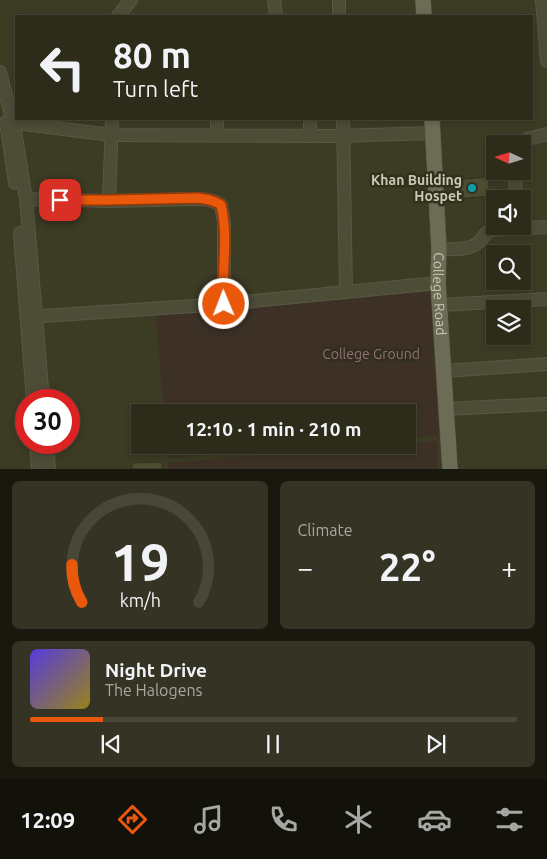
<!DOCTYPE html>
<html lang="en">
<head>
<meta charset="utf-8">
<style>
  body { margin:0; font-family:Ubuntu,sans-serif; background:#353424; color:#f1f3f6; height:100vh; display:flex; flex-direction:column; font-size:19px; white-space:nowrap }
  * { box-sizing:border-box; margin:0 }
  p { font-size:16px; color:#a7a7a3 }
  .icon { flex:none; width:28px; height:28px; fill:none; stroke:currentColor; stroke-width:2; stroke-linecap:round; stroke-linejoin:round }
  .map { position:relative; height:469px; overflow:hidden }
  .side { display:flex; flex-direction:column; gap:12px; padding:12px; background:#19180f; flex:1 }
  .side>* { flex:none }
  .banner { position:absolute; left:15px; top:15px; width:518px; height:105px; border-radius:0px; box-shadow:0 2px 8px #0003,0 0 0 1px #48483a; background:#2d2c1b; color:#f1f3f6; overflow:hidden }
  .needle { width:32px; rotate:274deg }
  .fabs { position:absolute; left:486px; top:135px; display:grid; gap:10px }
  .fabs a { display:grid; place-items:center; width:45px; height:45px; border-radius:0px; background:#2d2c1b; box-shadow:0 2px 8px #0003,0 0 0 1px #48483a; font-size:25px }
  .speed { position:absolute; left:15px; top:389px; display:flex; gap:10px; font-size:25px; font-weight:700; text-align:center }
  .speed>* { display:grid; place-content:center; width:65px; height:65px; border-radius:50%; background:#2d2c1b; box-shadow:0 2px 8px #0003,0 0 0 1px #48483a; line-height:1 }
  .speed .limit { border:8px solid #d22; background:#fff; color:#111 }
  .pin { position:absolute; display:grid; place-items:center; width:42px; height:42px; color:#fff; margin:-21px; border-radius:10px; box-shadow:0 2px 8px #0006 }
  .me { position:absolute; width:55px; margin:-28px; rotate:359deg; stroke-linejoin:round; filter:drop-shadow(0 0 4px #0008) }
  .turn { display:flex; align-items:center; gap:18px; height:105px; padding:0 15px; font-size:22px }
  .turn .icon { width:65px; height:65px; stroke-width:2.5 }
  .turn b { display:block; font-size:35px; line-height:42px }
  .big { font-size:38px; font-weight:700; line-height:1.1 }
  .side .widget { flex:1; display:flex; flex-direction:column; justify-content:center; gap:8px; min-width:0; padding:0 18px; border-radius:8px; background:#353424 }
  .side .dial { align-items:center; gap:0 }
  .dial svg { height:130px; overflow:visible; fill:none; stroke:#48483a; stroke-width:7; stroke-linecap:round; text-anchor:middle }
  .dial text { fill:#f1f3f6; stroke:none }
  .song { display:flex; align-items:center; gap:15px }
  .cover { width:60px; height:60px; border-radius:8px; background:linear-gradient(135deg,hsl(250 70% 55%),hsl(50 70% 35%)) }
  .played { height:5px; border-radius:2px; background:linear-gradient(90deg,#ea580c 15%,#48483a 15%) }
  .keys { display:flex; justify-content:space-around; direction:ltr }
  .heat { display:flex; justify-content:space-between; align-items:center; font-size:28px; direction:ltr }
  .side .tiles { flex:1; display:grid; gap:12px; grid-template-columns:1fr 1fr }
  .widget:last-child { grid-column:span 2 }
  .trip { position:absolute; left:131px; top:404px; width:285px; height:50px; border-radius:0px; background:#2d2c1b; box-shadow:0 2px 8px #0003,0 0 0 1px #48483a; font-weight:700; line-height:50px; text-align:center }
  .tab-bar { display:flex; height:80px; justify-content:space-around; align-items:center; background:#12120b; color:#a7a7a3 }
  .tab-bar .icon { width:35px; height:35px }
  .tab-bar .current { color:#ea580c }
  .tab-bar b { font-size:22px; color:#f1f3f6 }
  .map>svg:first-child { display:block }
</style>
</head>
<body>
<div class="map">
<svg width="547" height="469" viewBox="0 0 547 469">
  <rect width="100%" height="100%" fill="#3c3b24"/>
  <g fill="#3d3126">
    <polygon points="430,290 439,436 408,438 408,412 164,412 155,312"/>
    <polygon points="437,441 437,469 168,469 168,463 384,445 408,445 408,443"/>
    <polygon points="166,445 328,445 168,458"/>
  </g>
  <g fill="#4e4d31" stroke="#33321f">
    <polygon points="488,177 490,196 456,199 454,180"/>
    <polygon points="162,462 162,469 132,469 132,463"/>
  </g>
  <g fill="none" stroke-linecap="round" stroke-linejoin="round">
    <g stroke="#585844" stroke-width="14">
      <g id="minor">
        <polyline points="274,0 276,16"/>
        <polyline points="339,0 339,16"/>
        <polyline points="542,0 547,61"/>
        <polyline points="118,16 131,0"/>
        <polyline points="0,72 15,131 26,199 43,400"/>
        <polyline points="217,119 217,136"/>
        <polyline points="310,119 310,136"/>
        <polyline points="343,119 346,292"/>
        <polyline points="6,122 15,183"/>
        <polyline points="24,124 111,135 335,136 433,133"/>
        <polyline points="519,144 527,139 547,134"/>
        <polyline points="515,171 516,199"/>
        <path d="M26,199L109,201L198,199C207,199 214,200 221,205L224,222V304"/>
        <polyline points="109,201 112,119"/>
        <polyline points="20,233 33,400"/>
        <path d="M439,249C450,249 467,251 476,244C483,240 484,233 491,230L547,227"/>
        <polyline points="440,305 547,299"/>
        <polyline points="27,317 224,304 438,283"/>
        <polyline points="444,371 547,364"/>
        <polyline points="446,409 547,404"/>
        <polyline points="36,442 38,469"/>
        <polyline points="47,442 49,469"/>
      </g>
    </g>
    <g stroke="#585844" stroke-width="16">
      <g id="major">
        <polyline points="423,0 424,16"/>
        <path id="s1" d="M432,119L439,249L438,283L450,469"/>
      </g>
    </g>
    <use href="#minor" stroke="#4c4c37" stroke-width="12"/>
    <use href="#major" stroke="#6c6b55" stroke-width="15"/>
  </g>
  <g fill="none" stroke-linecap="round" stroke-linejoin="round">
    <g stroke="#983908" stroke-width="12">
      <path id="route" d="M60,200H109L198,198C207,199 214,200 221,205C229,237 221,271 224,304"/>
    </g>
    <use href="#route" stroke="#ea580c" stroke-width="9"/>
  </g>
  <circle fill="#0f9aa8" stroke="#31301d" stroke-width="2" cx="472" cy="188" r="5"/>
  <g text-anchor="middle" stroke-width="5" stroke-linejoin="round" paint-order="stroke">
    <g font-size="14" font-weight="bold" fill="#c8c8b3" stroke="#31301d" text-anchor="end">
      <text x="462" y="185">Khan Building<tspan x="462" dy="16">Hospet</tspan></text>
    </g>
    <g font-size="14" fill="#c8c8b3" stroke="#31301d">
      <text dy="5" stroke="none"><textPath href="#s1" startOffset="175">College Road</textPath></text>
    </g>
    <g font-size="14" fill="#986b7c" stroke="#31301d">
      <text x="371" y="359">College Ground</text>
    </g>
  </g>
</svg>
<div class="fabs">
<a><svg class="needle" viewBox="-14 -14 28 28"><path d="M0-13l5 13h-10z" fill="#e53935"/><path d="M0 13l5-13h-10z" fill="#a7a7a3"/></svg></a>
<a><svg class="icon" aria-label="sound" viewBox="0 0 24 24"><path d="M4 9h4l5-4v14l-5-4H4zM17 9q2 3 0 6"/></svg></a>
<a><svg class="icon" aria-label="search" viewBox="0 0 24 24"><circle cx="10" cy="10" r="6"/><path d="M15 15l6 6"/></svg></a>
<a><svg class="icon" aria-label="layers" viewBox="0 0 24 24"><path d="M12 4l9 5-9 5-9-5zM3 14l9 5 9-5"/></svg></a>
</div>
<div class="speed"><div class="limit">30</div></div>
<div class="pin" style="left:60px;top:200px;background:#d93025"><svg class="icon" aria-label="arrive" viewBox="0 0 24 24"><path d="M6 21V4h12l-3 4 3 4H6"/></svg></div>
<svg class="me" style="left:224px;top:304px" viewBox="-20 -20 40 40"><circle r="17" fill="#ea580c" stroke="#fff" stroke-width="3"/><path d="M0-11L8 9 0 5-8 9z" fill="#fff"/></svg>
<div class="trip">12:10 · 1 min · 210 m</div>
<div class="banner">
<div class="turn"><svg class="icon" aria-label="left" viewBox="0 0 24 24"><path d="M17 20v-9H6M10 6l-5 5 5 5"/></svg><div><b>80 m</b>Turn left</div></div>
</div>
</div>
<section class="side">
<div class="tiles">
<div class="widget dial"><svg viewBox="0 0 100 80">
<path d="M14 69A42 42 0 1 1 86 69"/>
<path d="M14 69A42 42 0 0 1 8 46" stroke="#ea580c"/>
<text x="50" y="56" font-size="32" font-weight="700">19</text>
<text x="50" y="72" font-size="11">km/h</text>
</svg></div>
<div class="widget"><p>Climate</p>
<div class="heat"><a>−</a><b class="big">22°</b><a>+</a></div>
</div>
<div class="widget">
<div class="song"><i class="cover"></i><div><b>Night Drive</b><p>The Halogens</p></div></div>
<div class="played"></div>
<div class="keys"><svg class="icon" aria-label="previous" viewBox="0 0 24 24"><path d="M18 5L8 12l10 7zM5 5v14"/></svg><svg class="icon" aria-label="pause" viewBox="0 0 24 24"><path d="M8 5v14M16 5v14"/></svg><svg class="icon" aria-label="next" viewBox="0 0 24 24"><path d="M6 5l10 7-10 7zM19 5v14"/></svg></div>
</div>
</div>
</section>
<nav class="tab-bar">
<b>12:09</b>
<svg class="icon current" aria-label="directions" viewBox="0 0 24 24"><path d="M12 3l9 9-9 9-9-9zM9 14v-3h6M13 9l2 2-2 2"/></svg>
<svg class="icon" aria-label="music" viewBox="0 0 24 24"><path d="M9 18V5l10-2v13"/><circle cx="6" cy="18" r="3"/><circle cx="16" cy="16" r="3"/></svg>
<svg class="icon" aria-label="phone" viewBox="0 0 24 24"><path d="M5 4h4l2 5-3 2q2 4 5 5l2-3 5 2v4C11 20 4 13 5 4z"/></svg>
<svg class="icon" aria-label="climate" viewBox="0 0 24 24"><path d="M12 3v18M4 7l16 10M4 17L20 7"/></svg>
<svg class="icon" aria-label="car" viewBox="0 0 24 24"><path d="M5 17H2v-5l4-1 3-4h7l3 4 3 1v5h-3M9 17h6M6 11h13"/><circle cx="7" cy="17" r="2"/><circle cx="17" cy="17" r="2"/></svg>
<svg class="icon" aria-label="filters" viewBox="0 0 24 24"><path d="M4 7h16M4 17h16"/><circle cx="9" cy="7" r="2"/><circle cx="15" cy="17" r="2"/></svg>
</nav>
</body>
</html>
